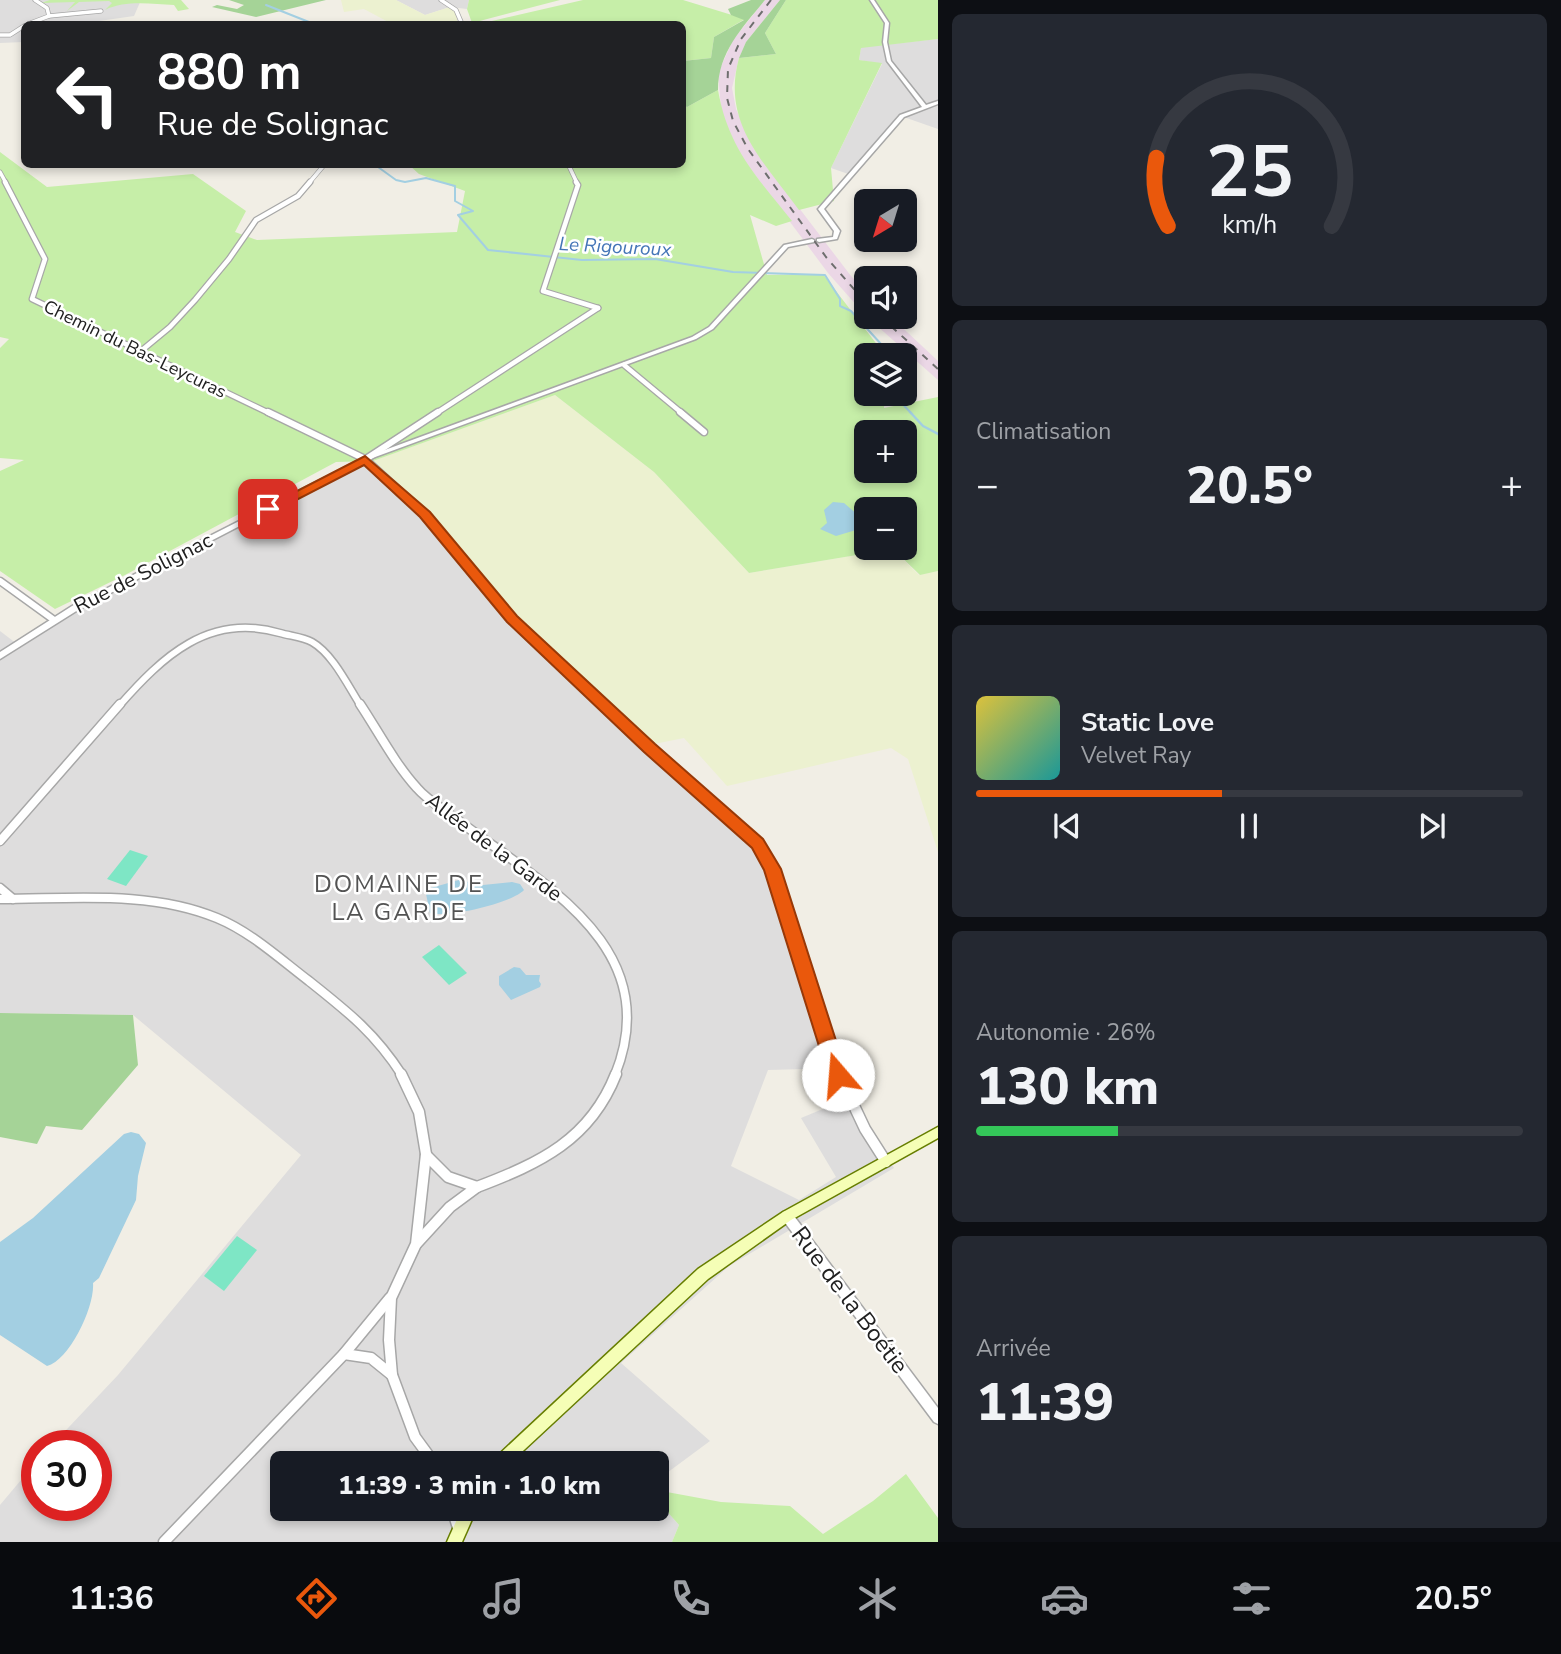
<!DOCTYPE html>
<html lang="fr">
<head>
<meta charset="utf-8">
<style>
  body { margin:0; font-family:"Nunito Sans",sans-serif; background:#242831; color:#f1f3f6; height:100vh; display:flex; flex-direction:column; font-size:26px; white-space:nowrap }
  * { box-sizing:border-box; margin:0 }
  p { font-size:23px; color:#9ea1a6 }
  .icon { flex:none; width:38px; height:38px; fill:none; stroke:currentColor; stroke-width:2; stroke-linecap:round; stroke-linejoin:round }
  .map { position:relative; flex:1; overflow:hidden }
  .details { display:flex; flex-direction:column; gap:14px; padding:14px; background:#0d0f14; width:623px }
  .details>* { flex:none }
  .hud { position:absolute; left:21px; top:21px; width:665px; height:147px; border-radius:10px; box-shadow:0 4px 10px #0003; background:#202124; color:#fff; overflow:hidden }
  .needle { width:46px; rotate:218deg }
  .buttons { position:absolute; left:854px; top:189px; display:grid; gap:14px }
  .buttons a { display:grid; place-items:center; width:63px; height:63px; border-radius:10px; background:#171b24; box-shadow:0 4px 10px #0003; font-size:35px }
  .speed { position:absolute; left:21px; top:1430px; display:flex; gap:14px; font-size:35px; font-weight:700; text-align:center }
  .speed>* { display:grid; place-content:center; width:91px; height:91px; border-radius:50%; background:#171b24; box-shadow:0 4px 10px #0003; line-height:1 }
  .speed .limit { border:10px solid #d22; background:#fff; color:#111 }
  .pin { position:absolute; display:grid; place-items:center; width:60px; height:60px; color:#fff; margin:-30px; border-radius:14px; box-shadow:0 4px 10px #0006 }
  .me { position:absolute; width:77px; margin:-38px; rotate:342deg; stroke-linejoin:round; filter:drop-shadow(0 0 5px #0008) }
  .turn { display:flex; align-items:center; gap:24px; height:147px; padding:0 21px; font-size:32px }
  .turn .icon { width:91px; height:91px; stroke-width:2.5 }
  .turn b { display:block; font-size:49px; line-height:60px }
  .big { font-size:52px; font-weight:800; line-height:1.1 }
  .details .widget { flex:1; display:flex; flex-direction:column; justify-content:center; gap:10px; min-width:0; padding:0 24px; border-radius:10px; background:#242831 }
  .details .dial { align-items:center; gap:0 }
  .dial svg { height:182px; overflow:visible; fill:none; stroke:#363941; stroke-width:7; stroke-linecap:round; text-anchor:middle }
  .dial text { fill:#f1f3f6; stroke:none }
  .song { display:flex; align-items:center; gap:21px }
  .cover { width:84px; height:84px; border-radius:10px; background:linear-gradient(135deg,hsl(50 70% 55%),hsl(180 70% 35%)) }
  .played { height:7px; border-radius:4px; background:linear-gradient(90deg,#ea580c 45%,#363941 45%) }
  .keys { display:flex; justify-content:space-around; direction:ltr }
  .heat { display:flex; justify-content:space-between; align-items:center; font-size:38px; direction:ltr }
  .charge { height:10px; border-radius:5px; background:linear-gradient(90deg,#34c759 26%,#363941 0) }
  .trip { position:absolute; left:270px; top:1451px; width:399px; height:70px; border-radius:10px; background:#171b24; box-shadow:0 4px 10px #0003; font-weight:800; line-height:70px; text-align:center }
  .tab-bar { display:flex; height:112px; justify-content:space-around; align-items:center; background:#090b0e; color:#9ea1a6 }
  .tab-bar .icon { width:49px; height:49px }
  .tab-bar .active { color:#ea580c }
  .tab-bar b { font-size:32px; color:#f1f3f6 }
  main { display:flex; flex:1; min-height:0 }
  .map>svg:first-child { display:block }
</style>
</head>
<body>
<main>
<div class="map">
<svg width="938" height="1542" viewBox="0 0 938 1542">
  <rect width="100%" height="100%" fill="#f1eee5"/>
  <g fill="#dedddd">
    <polygon points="0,0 141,0 134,16 78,24 24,24 24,42 0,43"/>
    <polygon points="396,0 469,0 467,9 450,7 425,15"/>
    <polygon points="938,39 938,129 898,115 854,176 831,168 882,64 859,60 861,47"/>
    <polygon points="373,461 430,513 514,615 759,838 782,877 843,1068 768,1070 731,1166 799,1200 836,1177 801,1118 852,1097 894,1168 729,1266 621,1363 710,1441 656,1481 656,1463 282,1463 282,1508 656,1508 656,1499 679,1525 672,1542 0,1542 0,1505 37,1461 37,1505 96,1505 96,1446 52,1445 118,1375 301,1155 133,1015 0,1013 0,631 21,647 73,613 137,579"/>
  </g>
  <g fill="#ebd7e6">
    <polygon points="765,0 780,0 746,42 739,58 732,88 736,109 754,149 851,276 866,292 866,316 828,273 741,156 728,131 721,109 718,73 733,40"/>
    <polygon points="867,317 891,317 938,361 938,380"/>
  </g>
  <g fill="#ecf1d0">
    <polygon points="341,0 396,0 425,15 450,7 455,11 458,24 392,24 364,9 344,12"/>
    <polygon points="555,395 654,472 749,573 893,549 919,575 938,571 938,852 908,759 891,748 727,786 684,738 654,744 514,615 430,513 373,461"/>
  </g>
  <g fill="#c6eea8" fill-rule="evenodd">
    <path d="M50,0H181L189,9L178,11L174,5C151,4 125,0 105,10L112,3L109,1L79,2L67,11L75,2L41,3Z"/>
    <polygon points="469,0 560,0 472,23 467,9"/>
    <polygon points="583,0 683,0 745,19 714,37 711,58 683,61 682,24 479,24"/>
    <path d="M786,0H938V39L861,48L859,60L882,63L831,168L834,201L799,210C764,162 721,123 739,58L776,54L765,33Z"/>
    <path d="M718,90C728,148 757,177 792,221L776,226L750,215L767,275L823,274L885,355H866V394H885L884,408L938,397V571L920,575L893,549L749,573L654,472L555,395L373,461L336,462L125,575L55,609L0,571V471L24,460L0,458V348L9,339L0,337V152L47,187L193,174L246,211L235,232L257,240L457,232L465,191L419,174L409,165L682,164L683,105L687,107ZM866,432H905V471H866ZM866,509H905V548H866Z"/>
    <polygon points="906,1474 938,1518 938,1542 672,1542 679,1525 656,1499 656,1490 721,1502 790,1506 823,1534 873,1501"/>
  </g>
  <g fill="#a5d397">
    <polygon points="229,0 326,0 256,17 212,7 217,5 237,9 244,5"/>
    <path d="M751,0H765C743,27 718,52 718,90L687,107L683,105V61L711,58L714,37L744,20L731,15L728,9Z"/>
    <polygon points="780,0 786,0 765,33 776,54 739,58 746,42"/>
    <polygon points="0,1013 133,1015 138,1065 82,1130 46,1126 37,1144 0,1137"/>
  </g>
  <g fill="#7ee6c5">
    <polygon points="130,850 148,856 126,886 107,879"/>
    <polygon points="439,945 467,973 449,985 422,957"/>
    <polygon points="237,1236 257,1250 224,1291 204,1276"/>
  </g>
  <g fill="#a3cfe2">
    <polygon points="833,502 844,503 866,522 866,527 836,536 820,529 827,523 824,510"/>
    <path d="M459,880L483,885L512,882L520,884L524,890C512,903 448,918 430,913L426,894L427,889Z"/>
    <polygon points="514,967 520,968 526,975 540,975 539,981 541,984 540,987 511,1000 499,985 499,976"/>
    <path d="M131,1132L139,1134L146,1143L138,1176L136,1200L99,1278L93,1283C95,1306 70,1360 47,1366L0,1335V1242L33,1218L124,1134Z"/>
  </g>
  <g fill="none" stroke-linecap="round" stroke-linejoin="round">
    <g stroke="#a3cfe2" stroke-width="2">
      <polyline points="266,5 314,24"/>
      <polyline points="366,164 378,167 396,180 405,182 426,178 455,186 455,201 473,211 458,215 488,250 582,260 655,259 733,272 825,275 840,299 840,306 851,311 891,355"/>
      <polyline points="893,394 912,414"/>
    </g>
    <polyline stroke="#a3cfe2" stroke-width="2.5" points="910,412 923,426 938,434"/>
    <g stroke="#a7a7a7" stroke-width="5">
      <g id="minor-far4">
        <polyline points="35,0 47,8 49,16 101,11"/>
        <polyline points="441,0 456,10 462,24"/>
        <polyline points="28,24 49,16"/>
        <polyline points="0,35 10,35 24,26"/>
        <polyline points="568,164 577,183"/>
        <polyline points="0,172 6,183"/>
        <polyline points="309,183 325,164"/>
      </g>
    </g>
    <g stroke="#a7a7a7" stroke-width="7">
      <g id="minor-far3">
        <polyline points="5,182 45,259 32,299 271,414"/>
        <polyline points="576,182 578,185 543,291 598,308"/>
        <polyline points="141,351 170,327 195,300 229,259 256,220 298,196 310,182"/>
        <polyline points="624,365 683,414"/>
        <polyline points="435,414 598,308"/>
      </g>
    </g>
    <g stroke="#a7a7a7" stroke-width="9">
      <g id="minor-far2">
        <polyline points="268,412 365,459 425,514 512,619 604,706"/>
        <polyline points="680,412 704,432"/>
        <polyline points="366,459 438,412"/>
        <polyline points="0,581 54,620"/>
        <path d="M119,706C162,657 209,612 280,633C290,636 303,637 312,642C333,654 348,686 361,706"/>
      </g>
    </g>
    <g stroke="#a7a7a7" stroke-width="11">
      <g id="minor-far1">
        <path d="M360,704C378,731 395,764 417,788C428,801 445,810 459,821C544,885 666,948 615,1075"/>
        <polyline points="603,704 758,843 772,869 818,1020 839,1075"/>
        <polyline points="0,841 120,704"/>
        <polyline points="0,888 13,899"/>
        <path d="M0,899C71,899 150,890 217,918C251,932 280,959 309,981C348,1012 375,1033 402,1075"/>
      </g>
    </g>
    <g stroke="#a7a7a7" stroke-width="13">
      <g id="minor">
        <polyline points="401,1074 419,1112 426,1154 416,1244 391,1298 389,1340 392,1375 415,1437 434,1463"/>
        <polyline points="839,1074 865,1129 886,1162"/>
        <path d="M477,1187C540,1163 590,1140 616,1074"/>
        <polyline points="417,1243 450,1207 477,1187 448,1177 426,1155"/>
        <polyline points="344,1354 371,1358 392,1375"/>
        <polyline points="452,1508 458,1528"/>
        <polyline points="164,1542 344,1354 390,1298"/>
      </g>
    </g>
    <g stroke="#a7a7a7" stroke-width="3">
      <g id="tertiary">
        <polygon points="870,0 874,0 889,23 887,42 891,61 926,105 938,101 938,104 904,117 824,209 840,231 837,239 819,242 817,241 817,239 833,237 834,231 818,209 819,208 900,115 922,107 887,61 883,42 885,23"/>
        <polygon points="812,239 814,240 814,242 788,247 713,329 696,339 367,460 78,610 0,659 0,652 72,606 363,458 692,337 709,327 784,245"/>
        <polygon points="787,1211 791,1212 938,1408 938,1424 934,1422 783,1220 781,1216 783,1212"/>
      </g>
    </g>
    <g stroke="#677e00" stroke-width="3">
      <g id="secondary">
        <polygon points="938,1127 938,1138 791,1220 708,1279 510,1463 493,1463 495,1458 698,1269 783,1212"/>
        <polygon points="462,1508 477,1508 462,1542 447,1542"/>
      </g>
    </g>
    <use href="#minor-far4" stroke="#fff" stroke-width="3.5"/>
    <use href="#minor-far3" stroke="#fff" stroke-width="4.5"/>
    <use href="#minor-far2" stroke="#fff" stroke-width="6"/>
    <use href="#minor-far1" stroke="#fff" stroke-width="8"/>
    <use href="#minor" stroke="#fff" stroke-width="10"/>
    <use href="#tertiary" fill="#fff" fill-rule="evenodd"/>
    <use href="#secondary" fill="#f5feb6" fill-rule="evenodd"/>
    <g stroke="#6e6e6e" stroke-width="2" stroke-dasharray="7 7" stroke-linecap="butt">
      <polyline points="771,0 741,39 728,69 727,98 733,121 748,149 826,257 866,303"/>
      <polyline points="881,317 938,369"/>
    </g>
  </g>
  <polygon fill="#ea580c" stroke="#983908" stroke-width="2" points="365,456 430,512 517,616 655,744 763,839 781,869 847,1075 844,1081 838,1084 831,1081 828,1075 764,870 752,848 644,752 507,622 420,517 364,465 273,512 268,513 262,509"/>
  <g text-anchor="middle" stroke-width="5" stroke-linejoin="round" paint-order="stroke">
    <g font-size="18" fill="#202020" stroke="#fff">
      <text transform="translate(135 349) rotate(26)" y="6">Chemin du Bas-Leycuras</text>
    </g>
    <g font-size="19" font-style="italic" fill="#4475b7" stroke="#fff">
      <text transform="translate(615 246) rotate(3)" y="7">Le Rigouroux</text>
    </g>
    <g font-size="21" fill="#202020" stroke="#fff">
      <text transform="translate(143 573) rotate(-27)" y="7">Rue de Solignac</text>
      <text transform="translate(494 847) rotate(37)" y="7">Allée de la Garde</text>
    </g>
    <g font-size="24" letter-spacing="2" fill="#535353" stroke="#fff">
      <text x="399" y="892">DOMAINE DE<tspan x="399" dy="28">LA GARDE</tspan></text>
    </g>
    <g font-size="24" fill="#202020" stroke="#fff">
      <text transform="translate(850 1300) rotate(53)" y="8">Rue de la Boétie</text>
    </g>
  </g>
</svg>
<div class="buttons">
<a><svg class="needle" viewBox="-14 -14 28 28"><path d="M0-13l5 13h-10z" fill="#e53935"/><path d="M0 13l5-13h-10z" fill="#9ea1a6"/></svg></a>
<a><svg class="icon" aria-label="sound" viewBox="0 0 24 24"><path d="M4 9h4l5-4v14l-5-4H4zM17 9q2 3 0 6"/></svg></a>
<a><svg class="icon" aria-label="layers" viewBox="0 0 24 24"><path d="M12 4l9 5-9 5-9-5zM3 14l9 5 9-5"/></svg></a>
<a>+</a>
<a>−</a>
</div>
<div class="speed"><div class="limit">30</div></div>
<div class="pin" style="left:268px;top:509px;background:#d93025"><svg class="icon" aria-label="arrive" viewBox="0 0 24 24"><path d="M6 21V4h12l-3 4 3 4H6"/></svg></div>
<svg class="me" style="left:838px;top:1075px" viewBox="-20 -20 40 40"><circle r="19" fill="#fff"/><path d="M0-13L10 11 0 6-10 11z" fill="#ea580c"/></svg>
<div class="trip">11:39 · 3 min · 1.0 km</div>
<div class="hud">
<div class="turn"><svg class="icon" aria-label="left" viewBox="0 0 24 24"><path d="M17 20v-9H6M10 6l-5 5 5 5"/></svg><div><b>880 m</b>Rue de Solignac</div></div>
</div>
</div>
<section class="details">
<div class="widget dial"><svg viewBox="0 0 100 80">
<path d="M14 69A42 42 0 1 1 86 69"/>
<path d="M14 69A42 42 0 0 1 9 39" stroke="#ea580c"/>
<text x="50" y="56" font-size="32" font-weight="700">25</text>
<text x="50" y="72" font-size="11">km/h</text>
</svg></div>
<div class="widget"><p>Climatisation</p>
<div class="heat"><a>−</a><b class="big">20.5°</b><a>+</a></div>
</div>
<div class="widget">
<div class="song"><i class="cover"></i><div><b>Static Love</b><p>Velvet Ray</p></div></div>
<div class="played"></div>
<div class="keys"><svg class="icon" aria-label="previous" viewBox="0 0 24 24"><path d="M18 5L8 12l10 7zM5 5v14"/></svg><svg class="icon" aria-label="pause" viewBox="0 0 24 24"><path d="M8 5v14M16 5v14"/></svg><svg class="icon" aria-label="next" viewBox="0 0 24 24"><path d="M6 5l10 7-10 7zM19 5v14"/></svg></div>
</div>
<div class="widget"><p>Autonomie · 26%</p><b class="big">130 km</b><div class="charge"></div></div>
<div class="widget"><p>Arrivée</p><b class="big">11:39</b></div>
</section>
</main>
<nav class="tab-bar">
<b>11:36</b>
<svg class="icon active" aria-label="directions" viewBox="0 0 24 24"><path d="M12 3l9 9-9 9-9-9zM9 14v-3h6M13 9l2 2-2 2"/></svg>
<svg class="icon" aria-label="music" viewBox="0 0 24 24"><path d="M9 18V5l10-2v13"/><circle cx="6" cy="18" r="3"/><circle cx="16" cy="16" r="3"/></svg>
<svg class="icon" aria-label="phone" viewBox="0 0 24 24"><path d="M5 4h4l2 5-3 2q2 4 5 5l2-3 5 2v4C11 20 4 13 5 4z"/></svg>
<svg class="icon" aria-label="climate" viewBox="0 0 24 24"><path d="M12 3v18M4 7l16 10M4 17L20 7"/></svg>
<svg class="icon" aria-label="car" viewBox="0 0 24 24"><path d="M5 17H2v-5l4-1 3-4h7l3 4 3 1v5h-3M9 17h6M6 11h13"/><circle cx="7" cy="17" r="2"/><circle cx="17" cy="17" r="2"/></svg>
<svg class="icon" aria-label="filters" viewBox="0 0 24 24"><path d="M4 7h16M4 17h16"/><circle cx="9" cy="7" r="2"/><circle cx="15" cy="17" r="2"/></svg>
<b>20.5°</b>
</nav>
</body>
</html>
